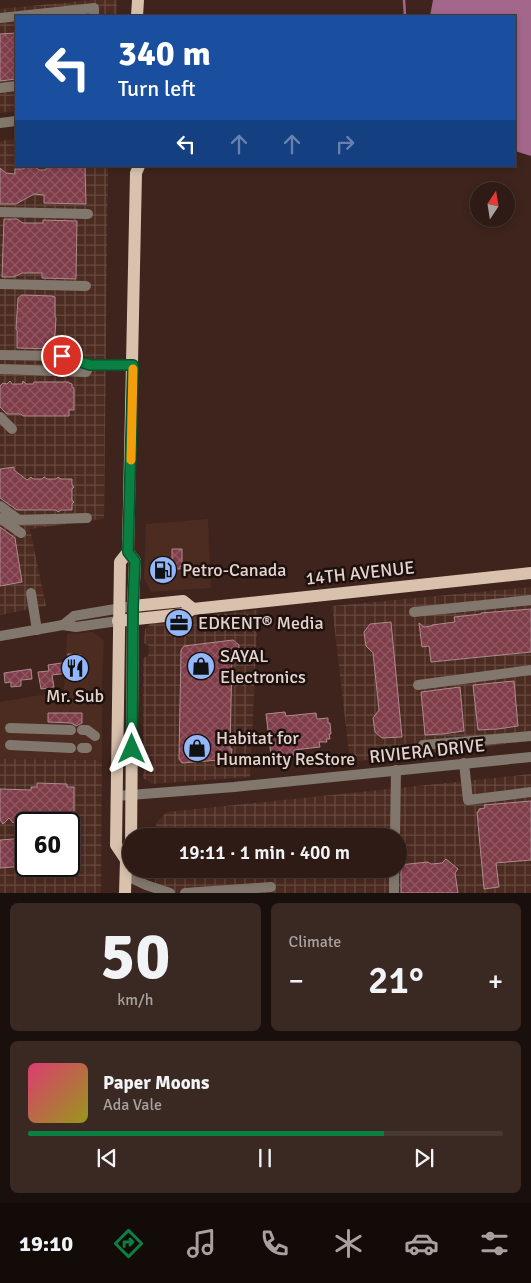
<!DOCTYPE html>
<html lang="en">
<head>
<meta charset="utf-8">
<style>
  body { margin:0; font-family:Signika,sans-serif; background:#3a2822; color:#f1f3f6; height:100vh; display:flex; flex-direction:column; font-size:19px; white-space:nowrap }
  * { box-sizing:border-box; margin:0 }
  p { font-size:16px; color:#a7a1a0 }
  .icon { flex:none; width:28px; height:28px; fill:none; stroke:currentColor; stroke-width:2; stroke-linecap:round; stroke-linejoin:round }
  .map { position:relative; height:893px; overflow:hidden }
  .side { display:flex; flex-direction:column; gap:10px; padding:10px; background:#190f0c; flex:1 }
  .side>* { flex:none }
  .guide { position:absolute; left:15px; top:15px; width:501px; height:152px; border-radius:0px; box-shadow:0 2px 8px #0003,0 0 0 1px #493934; background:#1a4fa0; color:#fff; overflow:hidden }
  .needle { width:32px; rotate:12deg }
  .tools { position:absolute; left:470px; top:182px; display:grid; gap:10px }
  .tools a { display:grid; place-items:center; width:45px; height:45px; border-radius:50%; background:#2e1b15; box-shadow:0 2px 8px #0003,0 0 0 1px #493934; font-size:25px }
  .speed { position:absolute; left:15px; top:812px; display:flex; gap:10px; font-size:25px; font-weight:700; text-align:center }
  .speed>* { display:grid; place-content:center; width:65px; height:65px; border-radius:50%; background:#2e1b15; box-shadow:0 2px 8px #0003,0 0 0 1px #493934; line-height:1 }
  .speed .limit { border:2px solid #111; border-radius:8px; background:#fff; color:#111 }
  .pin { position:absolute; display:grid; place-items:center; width:42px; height:42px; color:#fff; margin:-21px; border:2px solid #fff; border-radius:50%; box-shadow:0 1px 5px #0007 }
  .me { position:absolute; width:55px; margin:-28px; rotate:0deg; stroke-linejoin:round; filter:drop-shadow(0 0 4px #0008) }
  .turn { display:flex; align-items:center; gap:18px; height:105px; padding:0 20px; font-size:22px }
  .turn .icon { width:65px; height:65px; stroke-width:2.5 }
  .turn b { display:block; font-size:35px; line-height:42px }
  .lanes { display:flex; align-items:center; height:48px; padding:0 20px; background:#0003; justify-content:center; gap:25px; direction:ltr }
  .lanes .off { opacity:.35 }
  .big { font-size:38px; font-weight:600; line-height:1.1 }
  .side .widget { flex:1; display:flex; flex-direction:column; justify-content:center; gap:8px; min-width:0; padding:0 18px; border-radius:8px; background:#3a2822 }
  .side .dial { align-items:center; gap:0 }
  .dial b { font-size:65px; line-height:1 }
  .song { display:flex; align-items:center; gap:15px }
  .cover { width:60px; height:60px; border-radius:8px; background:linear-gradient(135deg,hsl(340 70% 55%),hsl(60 70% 35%)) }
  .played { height:5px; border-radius:2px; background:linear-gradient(90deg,#0b8043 75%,#493934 75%) }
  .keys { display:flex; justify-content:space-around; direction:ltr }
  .heat { display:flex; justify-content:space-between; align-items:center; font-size:28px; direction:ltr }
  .side .tiles { flex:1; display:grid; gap:10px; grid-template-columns:1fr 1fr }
  .widget:last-child { grid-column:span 2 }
  .trip { position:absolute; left:122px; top:828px; width:285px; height:50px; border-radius:25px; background:#2e1b15; box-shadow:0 2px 8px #0003,0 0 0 1px #493934; font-weight:600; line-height:50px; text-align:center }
  .dock { display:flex; height:80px; justify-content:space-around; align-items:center; background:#120b08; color:#a7a1a0 }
  .dock .icon { width:35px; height:35px }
  .dock .selected { color:#0b8043 }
  .dock b { font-size:22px; color:#f1f3f6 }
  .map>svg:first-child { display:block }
</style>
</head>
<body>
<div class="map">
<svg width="531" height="893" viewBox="0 0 531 893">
  <defs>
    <pattern id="industrial-grid" width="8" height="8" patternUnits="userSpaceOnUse" patternTransform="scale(1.25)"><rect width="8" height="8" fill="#4c2b21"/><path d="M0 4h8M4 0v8" fill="none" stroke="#664940"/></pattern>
    <pattern id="building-cross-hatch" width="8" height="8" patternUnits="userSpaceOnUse" patternTransform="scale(1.25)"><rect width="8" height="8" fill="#7f3d49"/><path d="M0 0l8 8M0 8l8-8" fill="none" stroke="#915862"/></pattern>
  </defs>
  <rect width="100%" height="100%" fill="#3e241c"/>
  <g fill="#4c2b21">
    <polygon points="208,519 211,588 151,592 144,578 146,524"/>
    <polygon points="93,632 104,641 102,685 102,760 0,759 0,702 64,691 67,634"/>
  </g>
  <g fill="url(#industrial-grid)" fill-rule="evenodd">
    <polygon points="91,0 117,0 117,16 16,16 16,111 0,113 0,9"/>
    <polygon points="16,139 16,166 108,166 104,519 30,529 46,606 0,615 0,141"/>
    <polygon points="531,587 531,741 350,762 332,606"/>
    <polygon points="258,610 250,777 152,784 143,778 143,658 148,656 149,646 144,643 145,629 153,621"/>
    <path d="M0,759L102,760L101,893H0ZM26,824H69V866H26Z"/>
    <polygon points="531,774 531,893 155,893 155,869 399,869 399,836 156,836 156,823 167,812"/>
  </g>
  <polygon fill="#a3678c" points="433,0 531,0 531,156 515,151 515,16 430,16"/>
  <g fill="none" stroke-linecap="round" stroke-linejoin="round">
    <polyline stroke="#a3678c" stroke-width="2.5" points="404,0 405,16"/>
  </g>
  <g fill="url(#building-cross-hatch)" stroke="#ad8a8f">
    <polygon points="16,33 16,79 0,81 0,34"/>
    <polygon points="48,166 85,166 86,204 44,203 44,195 34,194 16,204 0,204 0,168 6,173 15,174 15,169 23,169 26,167 35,167 39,170 46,170"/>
    <polygon points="4,219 17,219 23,223 43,223 43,220 77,221 76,279 42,278 42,273 22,273 14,277 2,277"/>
    <polygon points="22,295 52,296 55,297 55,316 56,318 54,349 17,348 17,330 16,329 18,298"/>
    <polygon points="10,381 12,384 22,384 23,381 26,384 33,384 34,382 69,382 69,383 72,384 72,387 74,388 74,410 69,410 69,416 23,416 21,414 7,414 0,407 0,386 3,383 7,384"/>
    <polygon points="14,467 14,470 27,480 31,477 33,479 42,479 44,477 47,479 56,479 58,477 61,479 72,479 72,485 74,487 72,489 72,500 74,502 72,504 72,510 61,510 58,512 56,510 17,510 0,498 0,469"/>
    <polygon points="0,527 15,538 22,582 0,586"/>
    <polygon points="172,549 182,549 182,566 180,566 180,569 172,569"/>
    <polygon points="531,609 531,652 431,662 429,646 422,647 419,623 424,627 432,626 432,625 455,622 454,617 481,614 481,613"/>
    <polygon points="391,622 402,737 382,738 375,732 373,718 379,710 373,653 366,646 364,632 370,624"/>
    <polygon points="233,640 239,645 239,656 232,656 230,749 232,749 231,759 182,763 179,759 181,650 184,646"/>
    <polygon points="68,654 81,655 80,676 68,675 68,673 52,675 54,687 41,689 38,672 49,671 48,665 68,662"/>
    <polygon points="31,669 32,679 21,680 21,686 11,687 11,682 5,683 4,673"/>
    <polygon points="514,681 518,726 498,729 478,730 473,685"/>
    <polygon points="460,687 464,731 442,734 425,735 421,692"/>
    <polygon points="285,712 286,716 316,713 317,719 328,718 328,723 330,723 331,734 329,734 330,739 326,739 327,742 319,742 320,747 294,750 294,755 281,756 281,754 271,755 266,714"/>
    <polygon points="48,713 82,713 82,723 76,726 71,723 48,722"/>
    <polygon points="37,783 67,784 67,787 74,787 74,815 67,815 67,818 30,818 30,819 27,819 23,822 20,818 13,823 9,818 3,824 0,820 0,789 31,790 31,787 37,787"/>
    <polygon points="531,801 531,860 496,863 499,887 484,889 477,812 479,811 479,809 485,808 484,805"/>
    <polygon points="26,838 26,866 0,868 0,840"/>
    <polygon points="446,859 458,869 455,873 458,893 401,893 401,869 399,865 428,862 431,864 442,863"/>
  </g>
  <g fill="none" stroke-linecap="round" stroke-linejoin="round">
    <g stroke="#81776d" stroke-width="10">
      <polyline points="0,18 94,8 94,16"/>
      <polyline points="0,88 16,86"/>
      <polyline points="0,123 16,121"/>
      <polyline points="0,212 88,214"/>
      <polyline points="0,284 86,286"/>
      <polyline points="0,355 63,356 90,365"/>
      <polyline points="0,369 86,372 90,365 133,365"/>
      <polyline points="0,417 12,429"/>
      <polyline points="0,506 19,520 87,518"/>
      <polyline points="0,518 21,533"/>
      <polyline points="31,593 37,630"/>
      <polyline points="414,612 531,600"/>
      <polyline points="63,625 74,616 133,606"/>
      <polyline points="0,636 63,625 76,627 118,621"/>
      <polyline points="418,685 531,670"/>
      <polyline points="10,728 71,730"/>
      <polyline points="82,730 87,730 95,736"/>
      <polyline points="10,745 71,748"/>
      <polyline points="423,745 531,736"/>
      <polyline points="82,748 87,748"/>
      <polyline points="464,763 468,800 531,792"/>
      <polyline points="117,796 234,787 531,757"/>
      <polyline points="395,836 396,770"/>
      <polyline points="125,875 146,885 170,893"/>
      <polyline points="185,893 271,887"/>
      <polyline points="394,893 394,869"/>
    </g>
    <g stroke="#d8c2ae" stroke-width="12">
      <polyline points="137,16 138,0"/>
      <polyline points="133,606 183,601 193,609"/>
      <polyline points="118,621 184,614 193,609 531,573"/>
      <polyline points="126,860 116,845 120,562 128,552"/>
      <polyline points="125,893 126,860 131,846 133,606 135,561 128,552 136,173 139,166"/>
    </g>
  </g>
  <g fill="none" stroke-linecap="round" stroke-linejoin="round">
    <g stroke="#07532c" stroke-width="12">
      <polyline id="route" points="62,356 90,365 133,365 128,552 135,561 133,606 132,749"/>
    </g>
    <use href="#route" stroke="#0b8043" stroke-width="9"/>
    <polyline stroke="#f59e0b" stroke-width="9" points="131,460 133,369"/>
  </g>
  <defs>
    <g id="fuel-disc" transform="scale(1.4375)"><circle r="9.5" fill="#92b7fd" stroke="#1d110d"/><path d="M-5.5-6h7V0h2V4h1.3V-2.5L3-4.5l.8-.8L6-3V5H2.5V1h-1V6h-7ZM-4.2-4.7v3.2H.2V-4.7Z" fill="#111"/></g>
    <g id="office-disc" transform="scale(1.4375)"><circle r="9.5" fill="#92b7fd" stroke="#1d110d"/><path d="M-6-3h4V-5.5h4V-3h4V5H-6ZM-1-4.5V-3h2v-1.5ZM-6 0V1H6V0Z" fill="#111"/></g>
    <g id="shop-disc" transform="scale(1.4375)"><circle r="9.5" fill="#92b7fd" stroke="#1d110d"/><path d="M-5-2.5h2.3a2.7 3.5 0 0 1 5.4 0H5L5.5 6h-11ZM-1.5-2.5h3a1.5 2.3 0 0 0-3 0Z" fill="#111"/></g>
    <g id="restaurant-disc" transform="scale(1.4375)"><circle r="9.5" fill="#92b7fd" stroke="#1d110d"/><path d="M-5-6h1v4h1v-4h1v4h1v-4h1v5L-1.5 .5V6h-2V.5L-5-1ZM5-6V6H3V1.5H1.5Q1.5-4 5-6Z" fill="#111"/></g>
  </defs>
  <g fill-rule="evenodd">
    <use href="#fuel-disc" x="163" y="570"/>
    <use href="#office-disc" x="179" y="623"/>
    <use href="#shop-disc" x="201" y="666"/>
    <use href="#restaurant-disc" x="75" y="668"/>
    <use href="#shop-disc" x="197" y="748"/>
  </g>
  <g text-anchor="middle" stroke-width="5" stroke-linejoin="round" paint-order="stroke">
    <g font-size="18" fill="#e5d3ce" stroke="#1d110d" text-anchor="start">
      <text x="182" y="576">Petro-Canada</text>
      <text x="198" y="629">EDKENT® Media</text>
      <text x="220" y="662">SAYAL<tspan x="220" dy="21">Electronics</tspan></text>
      <text x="75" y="702" text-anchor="middle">Mr. Sub</text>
      <text x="216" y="744">Habitat for<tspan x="216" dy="21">Humanity ReStore</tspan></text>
    </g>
    <g font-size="18" fill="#e5d3ce" stroke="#1d110d">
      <text transform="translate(360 573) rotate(-6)" y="6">14TH AVENUE</text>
      <text transform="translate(427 751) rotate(-6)" y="6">RIVIERA DRIVE</text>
    </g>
  </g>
</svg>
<div class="tools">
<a><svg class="needle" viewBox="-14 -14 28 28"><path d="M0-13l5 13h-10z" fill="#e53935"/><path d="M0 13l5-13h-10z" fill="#a7a1a0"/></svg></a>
</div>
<div class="speed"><div class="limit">60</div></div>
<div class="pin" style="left:62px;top:356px;background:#d93025"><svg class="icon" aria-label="arrive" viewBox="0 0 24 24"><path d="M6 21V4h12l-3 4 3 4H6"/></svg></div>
<svg class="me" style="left:132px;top:749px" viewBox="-20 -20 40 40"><path d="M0-17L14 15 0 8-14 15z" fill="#0b8043" stroke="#fff" stroke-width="4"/></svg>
<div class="trip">19:11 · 1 min · 400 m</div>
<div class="guide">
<div class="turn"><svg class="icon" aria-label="left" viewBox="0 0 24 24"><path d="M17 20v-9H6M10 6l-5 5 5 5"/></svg><div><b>340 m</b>Turn left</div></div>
<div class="lanes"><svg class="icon" aria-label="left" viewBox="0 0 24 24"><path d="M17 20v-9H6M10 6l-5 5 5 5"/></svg><svg class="icon off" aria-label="ahead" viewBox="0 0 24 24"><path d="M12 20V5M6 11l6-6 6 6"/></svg><svg class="icon off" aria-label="ahead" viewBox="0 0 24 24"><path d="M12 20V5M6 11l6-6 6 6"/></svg><svg class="icon off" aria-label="right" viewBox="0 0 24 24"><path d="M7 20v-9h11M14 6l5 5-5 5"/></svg></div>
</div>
</div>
<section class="side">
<div class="tiles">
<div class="widget dial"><b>50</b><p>km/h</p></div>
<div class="widget"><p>Climate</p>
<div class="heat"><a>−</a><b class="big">21°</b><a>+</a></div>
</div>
<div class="widget">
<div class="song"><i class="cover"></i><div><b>Paper Moons</b><p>Ada Vale</p></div></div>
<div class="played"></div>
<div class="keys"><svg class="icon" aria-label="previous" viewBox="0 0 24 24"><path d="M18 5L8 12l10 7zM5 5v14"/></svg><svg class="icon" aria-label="pause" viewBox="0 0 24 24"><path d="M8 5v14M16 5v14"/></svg><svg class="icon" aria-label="next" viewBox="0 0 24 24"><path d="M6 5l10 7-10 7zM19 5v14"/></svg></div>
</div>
</div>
</section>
<nav class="dock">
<b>19:10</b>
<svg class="icon selected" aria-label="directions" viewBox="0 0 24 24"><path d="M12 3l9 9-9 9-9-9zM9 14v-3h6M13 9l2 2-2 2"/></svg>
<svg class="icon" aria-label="music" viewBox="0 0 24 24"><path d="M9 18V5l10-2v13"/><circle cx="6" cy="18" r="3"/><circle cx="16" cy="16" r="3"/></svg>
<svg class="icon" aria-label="phone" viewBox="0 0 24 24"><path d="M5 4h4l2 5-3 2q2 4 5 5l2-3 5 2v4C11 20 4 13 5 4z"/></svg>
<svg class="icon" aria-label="climate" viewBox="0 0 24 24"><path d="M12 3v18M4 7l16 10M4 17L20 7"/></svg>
<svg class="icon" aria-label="car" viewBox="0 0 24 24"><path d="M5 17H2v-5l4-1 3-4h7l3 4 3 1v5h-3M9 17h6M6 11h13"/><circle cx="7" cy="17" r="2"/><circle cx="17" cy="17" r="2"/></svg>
<svg class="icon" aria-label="filters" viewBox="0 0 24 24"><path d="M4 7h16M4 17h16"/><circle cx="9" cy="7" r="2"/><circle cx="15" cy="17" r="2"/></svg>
</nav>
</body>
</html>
